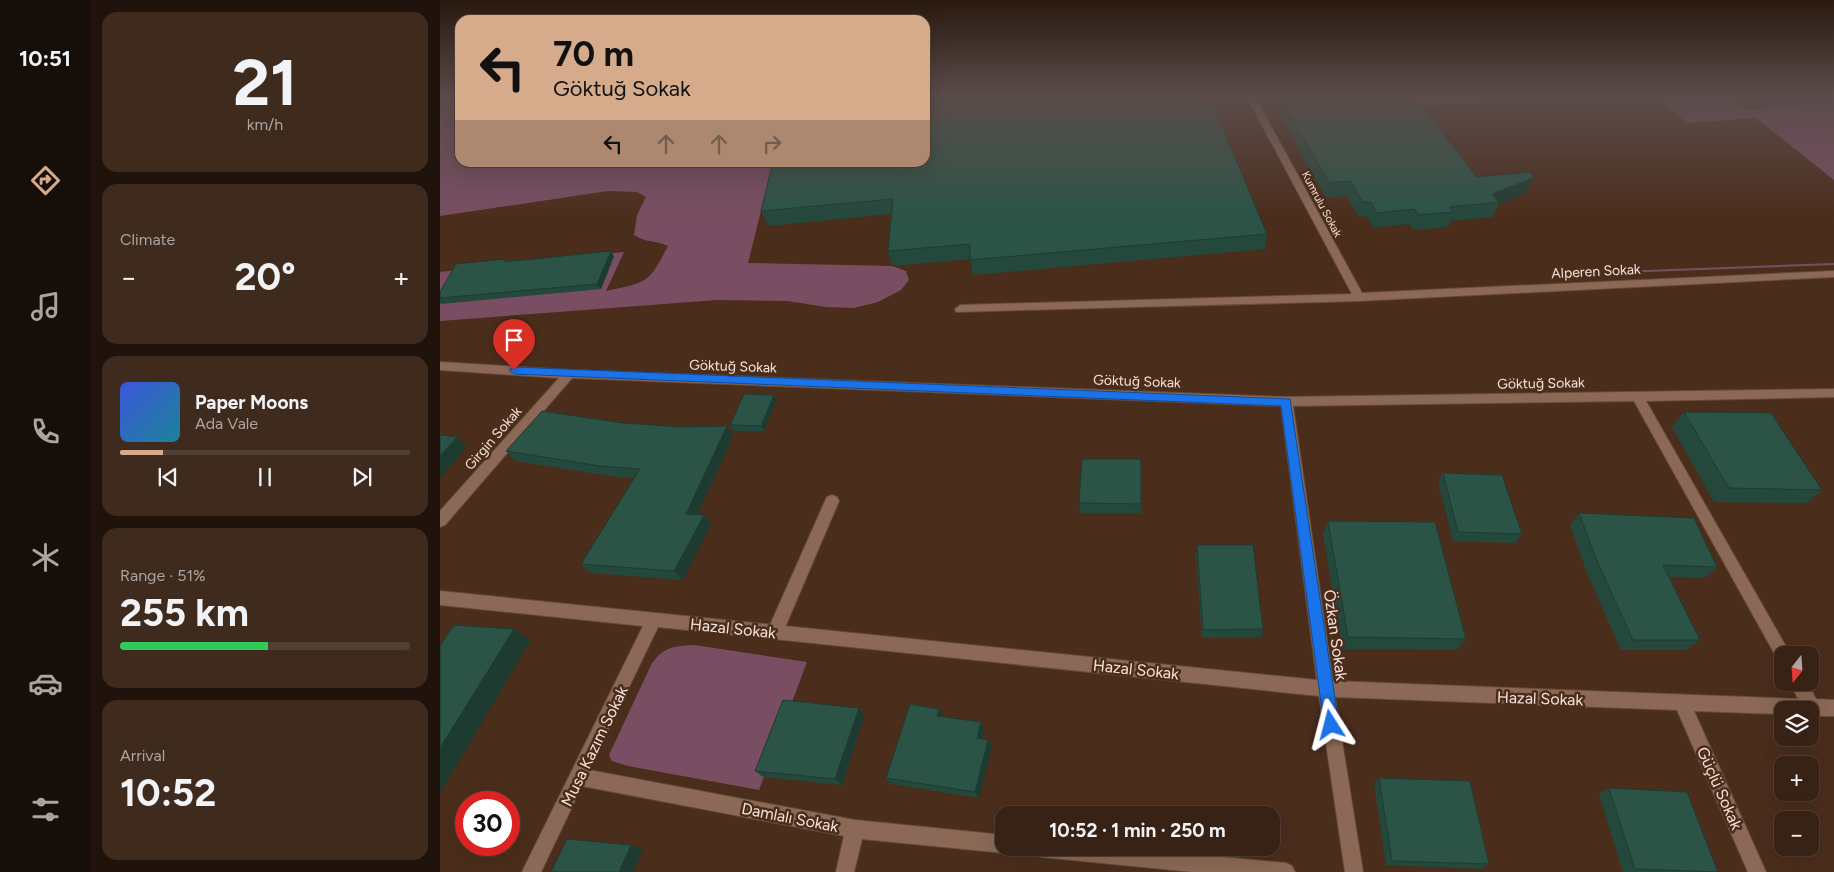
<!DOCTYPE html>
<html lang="en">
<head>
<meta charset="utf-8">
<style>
  body { margin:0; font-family:Figtree,sans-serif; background:#3f2a1e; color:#f1f3f6; height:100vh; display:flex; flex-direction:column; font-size:19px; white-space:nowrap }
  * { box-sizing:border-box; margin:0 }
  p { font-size:16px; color:#aba4a0 }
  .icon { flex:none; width:28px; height:28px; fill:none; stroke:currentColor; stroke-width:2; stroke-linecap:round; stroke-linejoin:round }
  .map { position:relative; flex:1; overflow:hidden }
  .side { display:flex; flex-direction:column; gap:12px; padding:12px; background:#1f130c; width:350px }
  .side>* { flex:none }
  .hud { position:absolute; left:15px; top:15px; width:475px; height:152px; border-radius:15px; box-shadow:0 5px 20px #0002,0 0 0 1px #523f34; background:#d6ab8b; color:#111; overflow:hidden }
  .needle { width:32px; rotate:197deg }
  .buttons { position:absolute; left:1334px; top:646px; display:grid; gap:10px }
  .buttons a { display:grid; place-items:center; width:45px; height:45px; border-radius:10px; background:#382215; box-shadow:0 5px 20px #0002,0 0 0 1px #523f34; font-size:25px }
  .speed { position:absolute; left:15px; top:791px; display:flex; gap:10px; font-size:25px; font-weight:700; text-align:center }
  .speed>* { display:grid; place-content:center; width:65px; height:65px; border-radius:50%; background:#382215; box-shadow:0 5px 20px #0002,0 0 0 1px #523f34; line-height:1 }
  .speed .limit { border:8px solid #d22; background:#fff; color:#111 }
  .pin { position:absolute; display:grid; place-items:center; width:42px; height:42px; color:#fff; margin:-51px -21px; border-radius:50% 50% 50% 0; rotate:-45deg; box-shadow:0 0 5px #0007 }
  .pin .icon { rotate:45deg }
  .me { position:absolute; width:55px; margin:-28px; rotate:351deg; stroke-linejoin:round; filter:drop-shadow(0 0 4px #0008) }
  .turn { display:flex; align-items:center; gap:18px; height:105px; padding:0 15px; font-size:22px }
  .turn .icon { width:65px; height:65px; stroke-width:2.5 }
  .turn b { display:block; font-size:35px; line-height:42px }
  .lanes { display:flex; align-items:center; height:48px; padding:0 15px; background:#0003; justify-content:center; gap:25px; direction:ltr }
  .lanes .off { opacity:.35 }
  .big { font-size:38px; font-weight:700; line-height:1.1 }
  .side .widget { flex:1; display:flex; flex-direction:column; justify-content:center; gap:8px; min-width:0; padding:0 18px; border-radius:15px; background:#3f2a1e }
  .side .dial { align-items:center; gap:0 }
  .dial b { font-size:65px; line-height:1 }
  .song { display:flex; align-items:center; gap:15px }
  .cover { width:60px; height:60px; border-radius:8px; background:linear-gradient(135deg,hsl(230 70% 55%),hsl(190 70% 35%)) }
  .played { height:5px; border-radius:2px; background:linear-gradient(90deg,#d6ab8b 15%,#523f34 15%) }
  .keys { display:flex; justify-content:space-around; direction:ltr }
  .heat { display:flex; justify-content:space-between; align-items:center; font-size:28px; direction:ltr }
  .charge { height:8px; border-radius:4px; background:linear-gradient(90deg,#34c759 51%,#523f34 0) }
  .trip { position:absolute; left:555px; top:806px; width:285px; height:50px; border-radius:15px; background:#382215; box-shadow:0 5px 20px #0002,0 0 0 1px #523f34; font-weight:700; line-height:50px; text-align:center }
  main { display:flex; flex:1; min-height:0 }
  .menu { display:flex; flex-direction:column; width:90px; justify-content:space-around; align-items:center; background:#160e08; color:#aba4a0 }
  .menu .icon { width:35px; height:35px }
  .menu .on { color:#d6ab8b }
  .menu b { font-size:22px; color:#f1f3f6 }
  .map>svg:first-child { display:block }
</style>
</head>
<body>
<main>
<nav class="menu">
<b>10:51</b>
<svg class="icon on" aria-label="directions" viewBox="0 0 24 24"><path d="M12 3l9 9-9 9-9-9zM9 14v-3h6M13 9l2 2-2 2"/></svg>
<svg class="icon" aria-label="music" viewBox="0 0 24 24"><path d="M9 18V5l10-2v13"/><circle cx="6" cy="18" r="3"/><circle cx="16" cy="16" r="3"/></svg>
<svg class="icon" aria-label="phone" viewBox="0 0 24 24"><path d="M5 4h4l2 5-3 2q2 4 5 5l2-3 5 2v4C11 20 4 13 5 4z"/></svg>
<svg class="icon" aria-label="climate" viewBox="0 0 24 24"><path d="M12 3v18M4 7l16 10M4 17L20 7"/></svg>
<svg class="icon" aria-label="car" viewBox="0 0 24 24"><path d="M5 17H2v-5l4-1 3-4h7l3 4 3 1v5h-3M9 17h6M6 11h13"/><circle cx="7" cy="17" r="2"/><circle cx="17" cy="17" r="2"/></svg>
<svg class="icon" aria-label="filters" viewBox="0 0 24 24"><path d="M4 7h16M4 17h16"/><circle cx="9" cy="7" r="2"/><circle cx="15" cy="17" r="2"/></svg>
</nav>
<section class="side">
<div class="widget dial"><b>21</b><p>km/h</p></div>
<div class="widget"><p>Climate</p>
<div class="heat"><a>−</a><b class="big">20°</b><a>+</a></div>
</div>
<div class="widget">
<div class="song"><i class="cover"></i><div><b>Paper Moons</b><p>Ada Vale</p></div></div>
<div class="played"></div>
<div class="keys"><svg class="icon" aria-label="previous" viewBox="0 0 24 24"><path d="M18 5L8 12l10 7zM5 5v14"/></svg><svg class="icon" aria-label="pause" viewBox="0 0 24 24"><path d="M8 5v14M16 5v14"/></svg><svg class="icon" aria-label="next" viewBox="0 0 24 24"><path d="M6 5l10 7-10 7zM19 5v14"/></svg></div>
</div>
<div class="widget"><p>Range · 51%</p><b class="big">255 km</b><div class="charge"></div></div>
<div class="widget"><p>Arrival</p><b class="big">10:52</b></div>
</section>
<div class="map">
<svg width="1394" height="872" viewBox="0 0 1394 872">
  <rect width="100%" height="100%" fill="#4b2d1c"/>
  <g fill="#794e62">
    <path d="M0,95H20V162L333,163L308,263L452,266L466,271L469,280L461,290L438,302L414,308L386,307L348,301L277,300L0,321V272L184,252L166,291C208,282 208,284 228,246C216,240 206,243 194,235L197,215L206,197L197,192L168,191L0,216Z"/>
    <polygon points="958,95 1115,95 966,107"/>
    <polygon points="1213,95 1285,95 1306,110 1394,101 1394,180 1316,118 1247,123"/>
    <polygon points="1394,263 1394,265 1127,275 1125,273"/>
    <path d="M254,645L367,662L319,790L188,766L172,761L169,755L212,663C224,647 234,646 254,645Z"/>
  </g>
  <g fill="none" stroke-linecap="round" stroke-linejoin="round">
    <g stroke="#644b3b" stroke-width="2">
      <polygon id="service" points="392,495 397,497 399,501 343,632 340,637 335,639 330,637 327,632 385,501 387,497"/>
    </g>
    <g stroke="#644b3b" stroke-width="2">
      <g id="minor">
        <polygon points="806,95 814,95 922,293 1394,271 1394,277 919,301 516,312 515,309 520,305 912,294"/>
        <polygon points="0,362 129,370 846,397 1394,389 1394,397 1206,401 1348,650 1351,655 1342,655 1342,662 1338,660 1194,401 853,406 893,681 1358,699 1350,682 1367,682 1376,699 1394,700 1394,716 1372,716 1370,715 1370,710 1342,710 1342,714 1254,711 1326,872 1308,872 1237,710 895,697 923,872 905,872 879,696 218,627 149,770 415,820 564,835 564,848 572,848 570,850 564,853 422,839 414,872 396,872 404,836 142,786 101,872 82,872 203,626 0,605 0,591 877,680 841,406 132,378 5,525 0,527 0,511 119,378 0,370"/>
        <polygon points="592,848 688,848 846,863 852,866 855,872 753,872 601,857 595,854"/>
      </g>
    </g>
    <use href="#service" fill="#8b6956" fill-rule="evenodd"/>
    <use href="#minor" fill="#8b6956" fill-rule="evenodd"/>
  </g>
  <g fill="#25483d">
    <polygon points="16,95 20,95 20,100"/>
    <polygon points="829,95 973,95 1037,177 1086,193 1058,204 1053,217 1010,221 1008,227 973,230 969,224 933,228 926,216 919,217 907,196 886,198"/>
    <polygon points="1305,95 1394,95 1394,101 1323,108"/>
    <polygon points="333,162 827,234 825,249 533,275 530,259 452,266 448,251 451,214 328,226 321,211"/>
    <polygon points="174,256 161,289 1,304 0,303 0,292 66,259 68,261"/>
    <polygon points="336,400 324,431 293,431 290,425"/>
    <polygon points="1244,412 1382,490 1366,503 1274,502 1232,427"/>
    <polygon points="183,423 242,427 287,426 293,436 257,515 264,515 271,524 243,580 151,573 141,564 194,478 169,476 76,461 66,451"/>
    <polygon points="701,459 701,513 640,513 639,503"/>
    <polygon points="1003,473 1082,534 1075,543 1013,541 998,482"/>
    <polygon points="1139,513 1277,567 1264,578 1229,577 1260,640 1246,650 1181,650 1147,573 1130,525"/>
    <polygon points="888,521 1026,639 1016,650 902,649 883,534"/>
    <polygon points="757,545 823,629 821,637 762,638 756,554"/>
    <polygon points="425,715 402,785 323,777 315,771"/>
    <polygon points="503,716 503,717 541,722 544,729 542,739 548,740 552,746 539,798 451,784 446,778"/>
    <polygon points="939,778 1049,864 1041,869 946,865 934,784"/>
    <polygon points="1169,788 1278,872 1183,872 1159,794"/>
  </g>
  <g fill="#1e3b32">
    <polygon points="1093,178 1086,193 1058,204 1059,202 1052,194"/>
    <polygon points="171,251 174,256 161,289 157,284"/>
    <polygon points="334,395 336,400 324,431 321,426"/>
    <polygon points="287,426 293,436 253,523 246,514"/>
    <polygon points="17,437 27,447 0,478 0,456"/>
    <polygon points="264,515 271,524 243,580 234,571"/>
    <polygon points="74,629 91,640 0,793 0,748"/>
    <polygon points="419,708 425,715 402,785 395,779"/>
    <polygon points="499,709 503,716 501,723 497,716"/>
    <polygon points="541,722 544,729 540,745 537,738"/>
    <polygon points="548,740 552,746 539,798 535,792"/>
    <polygon points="191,845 203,849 193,872 179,872"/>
  </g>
  <g fill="#2b5447" stroke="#1e3b32">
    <polygon points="485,95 769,95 827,234 530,260 530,244 448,251 453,199 321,211 333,162 485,162"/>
    <polygon points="839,95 973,95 1037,177 1091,172 1093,178 1052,194 1059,202 1010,207 1014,212 978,215 974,209 937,213 931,202 923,202 910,181 889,183"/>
    <polygon points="171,251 157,284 0,298 0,292 16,264 66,259 64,262"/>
    <polygon points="304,394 334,395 321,426 290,425"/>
    <polygon points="102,411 183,423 242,427 287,426 246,514 264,515 234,571 141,564 200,469 160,466 66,451"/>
    <polygon points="1244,412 1331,413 1382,490 1289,488"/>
    <polygon points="0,435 17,437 0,456"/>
    <polygon points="642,459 701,459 701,504 639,503"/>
    <polygon points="1003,473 1062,475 1082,534 1018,532"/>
    <polygon points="1139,513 1254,518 1277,567 1223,565 1260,640 1193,640 1157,561"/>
    <polygon points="888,521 995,522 1026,639 908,637"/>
    <polygon points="757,545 813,545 823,629 763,630"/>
    <polygon points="14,625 74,629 0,748 0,646"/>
    <polygon points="343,700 419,708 395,779 315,771"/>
    <polygon points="470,704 499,709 497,716 541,722 537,738 548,740 535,792 446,778"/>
    <polygon points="939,778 1030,781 1049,864 952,861"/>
    <polygon points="1169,788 1247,792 1278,872 1195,869"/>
    <polygon points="127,839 191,845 179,872 111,872"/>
  </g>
  <linearGradient id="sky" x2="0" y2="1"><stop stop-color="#29190f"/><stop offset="0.44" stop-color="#5b4c4b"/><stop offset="1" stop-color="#5b4c4b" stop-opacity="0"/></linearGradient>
  <rect width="1394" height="217" fill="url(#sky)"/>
  <polygon fill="#1a73e8" stroke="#114b97" points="74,367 850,399 899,725 897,731 891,733 886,731 884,725 841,406 74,374 69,370"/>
  <g text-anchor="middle" stroke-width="5" stroke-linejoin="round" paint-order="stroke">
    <g font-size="11" fill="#f7e3d9" stroke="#4b2d1c">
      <text transform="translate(882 204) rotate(62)" y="4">Kumrulu Sokak</text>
    </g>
    <g font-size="14" fill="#f7e3d9" stroke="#4b2d1c">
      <text transform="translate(1156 271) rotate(-3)" y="5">Alperen Sokak</text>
      <text transform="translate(293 366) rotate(2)" y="5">Göktuğ Sokak</text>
      <text transform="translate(697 381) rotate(2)" y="5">Göktuğ Sokak</text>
      <text transform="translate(1101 383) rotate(-1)" y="5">Göktuğ Sokak</text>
      <text transform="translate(53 438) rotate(-49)" y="5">Girgin Sokak</text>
    </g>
    <g font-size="16" fill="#f7e3d9" stroke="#4b2d1c">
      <text transform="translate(293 628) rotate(6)" y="6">Hazal Sokak</text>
      <text transform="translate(896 635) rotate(82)" y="6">Özkan Sokak</text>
      <text transform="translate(696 669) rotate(6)" y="6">Hazal Sokak</text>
      <text transform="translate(1100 698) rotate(2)" y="6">Hazal Sokak</text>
      <text transform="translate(154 746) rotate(-64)" y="6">Musa Kazım Sokak</text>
      <text transform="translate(1280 788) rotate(66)" y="6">Güçlü Sokak</text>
      <text transform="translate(350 817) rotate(11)" y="6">Damlalı Sokak</text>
    </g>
  </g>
</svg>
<div class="buttons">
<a><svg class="needle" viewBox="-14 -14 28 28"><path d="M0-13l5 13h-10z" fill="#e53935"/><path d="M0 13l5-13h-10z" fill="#aba4a0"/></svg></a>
<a><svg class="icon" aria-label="layers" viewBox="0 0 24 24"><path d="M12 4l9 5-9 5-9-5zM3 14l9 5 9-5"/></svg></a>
<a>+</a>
<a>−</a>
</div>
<div class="speed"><div class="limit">30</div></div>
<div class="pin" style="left:74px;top:370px;background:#d93025"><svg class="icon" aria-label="arrive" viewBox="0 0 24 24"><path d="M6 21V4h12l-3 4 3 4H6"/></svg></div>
<svg class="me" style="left:891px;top:725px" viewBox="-20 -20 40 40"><path d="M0-17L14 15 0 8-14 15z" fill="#1a73e8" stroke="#fff" stroke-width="4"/></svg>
<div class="trip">10:52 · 1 min · 250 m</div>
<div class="hud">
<div class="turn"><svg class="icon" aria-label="left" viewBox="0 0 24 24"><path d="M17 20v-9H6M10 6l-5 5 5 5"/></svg><div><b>70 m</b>Göktuğ Sokak</div></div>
<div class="lanes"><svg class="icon" aria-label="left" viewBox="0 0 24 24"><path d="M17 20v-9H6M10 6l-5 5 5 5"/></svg><svg class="icon off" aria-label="ahead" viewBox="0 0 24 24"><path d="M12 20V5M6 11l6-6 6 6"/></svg><svg class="icon off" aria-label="ahead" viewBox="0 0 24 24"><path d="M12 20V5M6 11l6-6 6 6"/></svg><svg class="icon off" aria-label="right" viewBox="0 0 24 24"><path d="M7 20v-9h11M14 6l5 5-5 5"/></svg></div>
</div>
</div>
</main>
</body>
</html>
